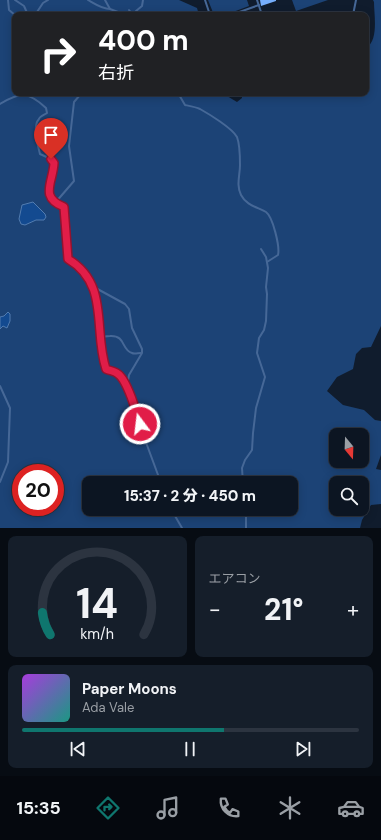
<!DOCTYPE html>
<html lang="ja">
<head>
<meta charset="utf-8">
<style>
  body { margin:0; font-family:"DM Sans","Noto Sans JP",sans-serif; background:#151e2a; color:#f1f3f6; height:100vh; display:flex; flex-direction:column; font-size:15px; white-space:nowrap }
  * { box-sizing:border-box; margin:0 }
  p { font-size:13px; color:#9a9fa5 }
  .icon { flex:none; width:22px; height:22px; fill:none; stroke:currentColor; stroke-width:2; stroke-linecap:round; stroke-linejoin:round }
  .map { position:relative; height:528px; overflow:hidden }
  .sheet { display:flex; flex-direction:column; gap:8px; padding:8px; background:#070c13; flex:1 }
  .sheet>* { flex:none }
  .guide { position:absolute; left:12px; top:12px; width:357px; height:84px; border-radius:8px; box-shadow:0 2px 10px #0003,0 0 0 1px #2c3440; background:#202124; color:#fff; overflow:hidden }
  .needle { width:26px; rotate:161deg }
  .fabs { position:absolute; left:329px; top:428px; display:grid; gap:8px }
  .fabs a { display:grid; place-items:center; width:40px; height:40px; border-radius:8px; background:#0c1522; box-shadow:0 2px 10px #0003,0 0 0 1px #2c3440; font-size:20px }
  .speed { position:absolute; left:12px; top:464px; display:flex; gap:8px; font-size:20px; font-weight:700; text-align:center }
  .speed>* { display:grid; place-content:center; width:52px; height:52px; border-radius:50%; background:#0c1522; box-shadow:0 2px 10px #0003,0 0 0 1px #2c3440; line-height:1 }
  .speed .limit { border:6px solid #d22; background:#fff; color:#111 }
  .pin { position:absolute; display:grid; place-items:center; width:34px; height:34px; color:#fff; margin:-41px -17px; border-radius:50% 50% 50% 0; rotate:-45deg; box-shadow:0 0 4px #0007 }
  .pin .icon { rotate:45deg }
  .me { position:absolute; width:44px; margin:-22px; rotate:345deg; stroke-linejoin:round; filter:drop-shadow(0 0 3px #0008) }
  .turn { display:flex; align-items:center; gap:14px; height:84px; padding:0 20px; font-size:18px }
  .turn .icon { width:52px; height:52px; stroke-width:2.5 }
  .turn b { display:block; font-size:28px; line-height:34px }
  .big { font-size:30px; font-weight:800; line-height:1.1 }
  .sheet .tile { flex:1; display:flex; flex-direction:column; justify-content:center; gap:6px; min-width:0; padding:0 14px; border-radius:8px; background:#151e2a }
  .sheet .dial { align-items:center; gap:0 }
  .dial svg { height:104px; overflow:visible; fill:none; stroke:#2c3440; stroke-width:7; stroke-linecap:round; text-anchor:middle }
  .dial text { fill:#f1f3f6; stroke:none }
  .song { display:flex; align-items:center; gap:12px }
  .cover { width:48px; height:48px; border-radius:6px; background:linear-gradient(135deg,hsl(280 70% 55%),hsl(170 70% 35%)) }
  .played { height:4px; border-radius:2px; background:linear-gradient(90deg,#0f766e 60%,#2c3440 60%) }
  .keys { display:flex; justify-content:space-around; direction:ltr }
  .heat { display:flex; justify-content:space-between; align-items:center; font-size:22px; direction:ltr }
  .sheet .tiles { flex:1; display:grid; gap:8px; grid-template-columns:1fr 1fr }
  .tile:last-child { grid-column:span 2 }
  .trip { position:absolute; left:82px; top:476px; width:216px; height:40px; border-radius:8px; background:#0c1522; box-shadow:0 2px 10px #0003,0 0 0 1px #2c3440; font-weight:800; line-height:40px; text-align:center }
  .menu { display:flex; height:64px; justify-content:space-around; align-items:center; background:#05080e; color:#9a9fa5 }
  .menu .icon { width:28px; height:28px }
  .menu .selected { color:#0f766e }
  .menu b { font-size:18px; color:#f1f3f6 }
  .map>svg:first-child { display:block }
</style>
</head>
<body>
<div class="map">
<svg width="381" height="528" viewBox="0 0 381 528">
  <rect width="100%" height="100%" fill="#101c2d"/>
  <g fill="#1c4376" fill-rule="evenodd">
    <path d="M0,0H179L197,8L199,15H15V93H222L237,102L242,98V93H366V48C379,40 374,15 374,2L373,0H381V326L371,347L362,348L356,354L353,369L337,377L327,391L343,405L364,410L375,420L381,421V455L376,469L381,470V504L371,505L362,520L360,528H0ZM336,435H362V461H336ZM21,473H55V507H21ZM89,483H291V509H89ZM336,483H362V509H336Z"/>
    <polygon points="208,0 247,0 249,6 225,15 214,15"/>
    <polygon points="292,0 328,0 296,11"/>
  </g>
  <g fill="#134a90" stroke="#527cb0">
    <polygon points="33,202 45,214 46,217 44,220 36,220 25,225 21,224 19,219 22,205"/>
    <polygon points="8,312 10,314 10,321 7,328 3,326 0,329 0,317 4,316"/>
  </g>
  <polygon fill="#75aefc" points="260,0 276,0 276,1 261,6"/>
  <g fill="none" stroke-linecap="round" stroke-linejoin="round">
    <g stroke="#466897" stroke-width="2">
      <polyline points="8,0 9,10 15,15"/>
      <polyline points="15,0 24,6 28,15"/>
      <path d="M88,0C95,4 102,9 110,9"/>
      <polyline points="105,0 110,9 126,15"/>
      <polyline points="205,0 210,15"/>
      <polyline points="257,0 262,15"/>
      <polyline points="129,10 133,15"/>
      <polyline points="35,15 43,3 48,0"/>
      <polyline points="136,15 136,11 142,6 143,0"/>
      <polyline points="137,15 140,13 141,15"/>
      <polyline points="231,15 259,5"/>
      <polyline points="353,15 356,0"/>
      <path d="M178,93L185,105C190,106 196,107 200,109C209,114 232,128 237,137C240,145 240,157 240,165C240,175 236,185 241,195C246,205 257,207 266,212C273,217 280,247 278,255L267,262"/>
      <path d="M0,104C20,92 28,91 46,108L47,113C44,115 40,116 39,119C32,127 38,145 40,154L51,159L54,163C53,183 39,197 64,207L68,259L82,269L92,286L125,304L129,309L132,328L142,349V353L129,375L127,386L130,396L134,403L144,437L161,483"/>
      <polyline points="55,203 74,181 69,146 74,102 80,95 79,93"/>
      <path d="M92,286C104,312 97,342 107,369L118,374L126,385"/>
      <path d="M101,338C104,336 106,336 110,336C126,335 121,350 132,353C134,354 138,353 141,353"/>
      <polyline points="0,386 10,408 8,462 0,482"/>
      <polyline points="243,483 242,468 245,460 252,450 253,433 256,408 265,377 257,353 259,338 264,330 266,321 267,294 266,287 268,268 266,257 261,249"/>
      <polyline points="171,509 182,528"/>
      <polyline points="246,528 246,509"/>
    </g>
  </g>
  <g fill="none" stroke-linecap="round" stroke-linejoin="round">
    <g stroke="#92132f" stroke-width="10">
      <path id="route" d="M51,159L54,163C53,183 39,197 64,207L68,259C110,284 93,330 106,369C110,371 115,371 118,374C127,380 137,413 140,424"/>
    </g>
    <use href="#route" stroke="#e11d48" stroke-width="7"/>
  </g>
</svg>
<div class="fabs">
<a><svg class="needle" viewBox="-14 -14 28 28"><path d="M0-13l5 13h-10z" fill="#e53935"/><path d="M0 13l5-13h-10z" fill="#9a9fa5"/></svg></a>
<a><svg class="icon" aria-label="search" viewBox="0 0 24 24"><circle cx="10" cy="10" r="6"/><path d="M15 15l6 6"/></svg></a>
</div>
<div class="speed"><div class="limit">20</div></div>
<div class="pin" style="left:51px;top:159px;background:#d93025"><svg class="icon" aria-label="arrive" viewBox="0 0 24 24"><path d="M6 21V4h12l-3 4 3 4H6"/></svg></div>
<svg class="me" style="left:140px;top:424px" viewBox="-20 -20 40 40"><circle r="17" fill="#e11d48" stroke="#fff" stroke-width="3"/><path d="M0-11L8 9 0 5-8 9z" fill="#fff"/></svg>
<div class="trip">15:37 · 2 分 · 450 m</div>
<div class="guide">
<div class="turn"><svg class="icon" aria-label="right" viewBox="0 0 24 24"><path d="M7 20v-9h11M14 6l5 5-5 5"/></svg><div><b>400 m</b>右折</div></div>
</div>
</div>
<section class="sheet">
<div class="tiles">
<div class="tile dial"><svg viewBox="0 0 100 80">
<path d="M14 69A42 42 0 1 1 86 69"/>
<path d="M14 69A42 42 0 0 1 8 52" stroke="#0f766e"/>
<text x="50" y="56" font-size="32" font-weight="700">14</text>
<text x="50" y="72" font-size="11">km/h</text>
</svg></div>
<div class="tile"><p>エアコン</p>
<div class="heat"><a>−</a><b class="big">21°</b><a>+</a></div>
</div>
<div class="tile">
<div class="song"><i class="cover"></i><div><b>Paper Moons</b><p>Ada Vale</p></div></div>
<div class="played"></div>
<div class="keys"><svg class="icon" aria-label="previous" viewBox="0 0 24 24"><path d="M18 5L8 12l10 7zM5 5v14"/></svg><svg class="icon" aria-label="pause" viewBox="0 0 24 24"><path d="M8 5v14M16 5v14"/></svg><svg class="icon" aria-label="next" viewBox="0 0 24 24"><path d="M6 5l10 7-10 7zM19 5v14"/></svg></div>
</div>
</div>
</section>
<nav class="menu">
<b>15:35</b>
<svg class="icon selected" aria-label="directions" viewBox="0 0 24 24"><path d="M12 3l9 9-9 9-9-9zM9 14v-3h6M13 9l2 2-2 2"/></svg>
<svg class="icon" aria-label="music" viewBox="0 0 24 24"><path d="M9 18V5l10-2v13"/><circle cx="6" cy="18" r="3"/><circle cx="16" cy="16" r="3"/></svg>
<svg class="icon" aria-label="phone" viewBox="0 0 24 24"><path d="M5 4h4l2 5-3 2q2 4 5 5l2-3 5 2v4C11 20 4 13 5 4z"/></svg>
<svg class="icon" aria-label="climate" viewBox="0 0 24 24"><path d="M12 3v18M4 7l16 10M4 17L20 7"/></svg>
<svg class="icon" aria-label="car" viewBox="0 0 24 24"><path d="M5 17H2v-5l4-1 3-4h7l3 4 3 1v5h-3M9 17h6M6 11h13"/><circle cx="7" cy="17" r="2"/><circle cx="17" cy="17" r="2"/></svg>
</nav>
</body>
</html>
